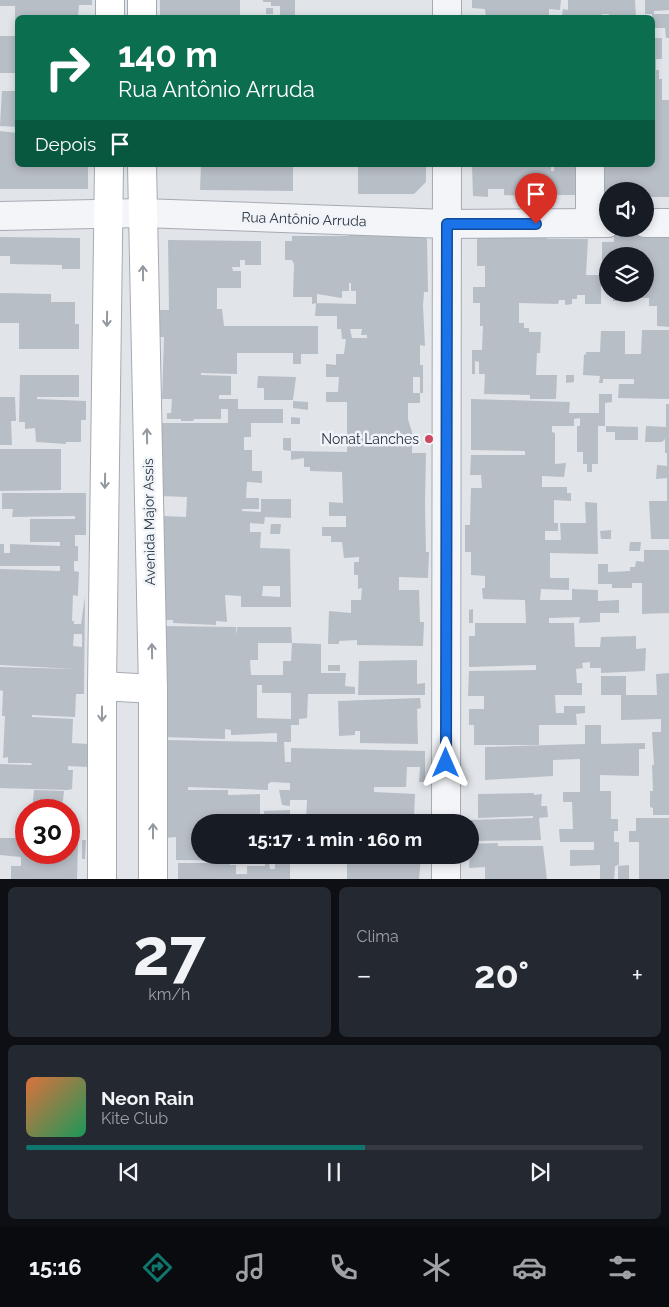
<!DOCTYPE html>
<html lang="pt">
<head>
<meta charset="utf-8">
<style>
  body { margin:0; font-family:Raleway,sans-serif; background:#242831; color:#f1f3f6; height:100vh; display:flex; flex-direction:column; font-size:19px; white-space:nowrap }
  * { box-sizing:border-box; margin:0 }
  p { font-size:16px; color:#9ea1a6 }
  .icon { flex:none; width:28px; height:28px; fill:none; stroke:currentColor; stroke-width:2; stroke-linecap:round; stroke-linejoin:round }
  .map { position:relative; height:879px; overflow:hidden }
  .details { display:flex; flex-direction:column; gap:8px; padding:8px; background:#0d0f14; flex:1 }
  .details>* { flex:none }
  .guide { position:absolute; left:15px; top:15px; width:640px; height:152px; border-radius:8px; box-shadow:0 2px 8px #0003; background:#0b6e4f; color:#fff; overflow:hidden }
  .fabs { position:absolute; left:599px; top:182px; display:grid; gap:10px }
  .fabs a { display:grid; place-items:center; width:55px; height:55px; border-radius:50%; background:#171b24; box-shadow:0 2px 8px #0003; font-size:25px }
  .speed { position:absolute; left:15px; top:799px; display:flex; gap:10px; font-size:25px; font-weight:700; text-align:center }
  .speed>* { display:grid; place-content:center; width:65px; height:65px; border-radius:50%; background:#171b24; box-shadow:0 2px 8px #0003; line-height:1 }
  .speed .limit { border:8px solid #d22; background:#fff; color:#111 }
  .pin { position:absolute; display:grid; place-items:center; width:42px; height:42px; color:#fff; margin:-51px -21px; border-radius:50% 50% 50% 0; rotate:-45deg; box-shadow:0 0 5px #0007 }
  .pin .icon { rotate:45deg }
  .me { position:absolute; width:55px; margin:-28px; rotate:0deg; stroke-linejoin:round; filter:drop-shadow(0 0 4px #0008) }
  .turn { display:flex; align-items:center; gap:18px; height:105px; padding:0 20px; font-size:22px }
  .turn .icon { width:65px; height:65px; stroke-width:2.5 }
  .turn b { display:block; font-size:35px; line-height:42px }
  .then { display:flex; align-items:center; height:48px; padding:0 20px; background:#0003; gap:10px; font-size:19px }
  .big { font-size:38px; font-weight:700; line-height:1.1 }
  .details .tile { flex:1; display:flex; flex-direction:column; justify-content:center; gap:8px; min-width:0; padding:0 18px; border-radius:8px; background:#242831 }
  .details .dial { align-items:center; gap:0 }
  .dial b { font-size:65px; line-height:1 }
  .song { display:flex; align-items:center; gap:15px }
  .cover { width:60px; height:60px; border-radius:8px; background:linear-gradient(135deg,hsl(20 70% 55%),hsl(150 70% 35%)) }
  .played { height:5px; border-radius:2px; background:linear-gradient(90deg,#0f766e 55%,#363941 55%) }
  .keys { display:flex; justify-content:space-around; direction:ltr }
  .heat { display:flex; justify-content:space-between; align-items:center; font-size:28px; direction:ltr }
  .details .tiles { flex:1; display:grid; gap:8px; grid-template-columns:1fr 1fr }
  .tile:last-child { grid-column:span 2 }
  .trip { position:absolute; left:191px; top:814px; width:288px; height:50px; border-radius:25px; background:#171b24; box-shadow:0 2px 8px #0003; font-weight:700; line-height:50px; text-align:center }
  .menu { display:flex; height:80px; justify-content:space-around; align-items:center; background:#090b0e; color:#9ea1a6 }
  .menu .icon { width:35px; height:35px }
  .menu .selected { color:#0f766e }
  .menu b { font-size:22px; color:#f1f3f6 }
  .map>svg:first-child { display:block }
</style>
</head>
<body>
<div class="map">
<svg width="669" height="880" viewBox="0 0 669 880">
  <rect width="100%" height="100%" fill="#e1e4e9"/>
  <g fill="#b8bec6" fill-rule="evenodd">
    <polygon points="0,0 92,0 92,5 79,5 78,18 18,18 18,29 15,29 15,6 0,6"/>
    <rect x="160" y="0" width="80" height="18"/>
    <polygon points="263,0 295,0 295,18 280,18 280,6 271,6 271,2 263,2"/>
    <polygon points="472,0 561,0 560,10 549,9 549,18 486,18 485,9 472,8"/>
    <polygon points="568,0 635,0 636,18 609,18 609,14 602,14 602,18 569,18 569,15 562,15 563,9 568,10"/>
    <polygon points="645,0 669,0 669,10 654,11 654,14 669,14 669,38 666,38 665,28 652,28 652,14 645,14"/>
    <rect x="266" y="8" width="7" height="6"/>
    <rect x="0" y="36" width="18" height="37"/>
    <polygon points="652,38 662,38 662,59 656,59 656,70 659,70 659,79 662,79 662,100 669,100 669,197 645,197 645,191 621,191 621,185 619,191 608,191 608,196 603,196 603,165 652,165"/>
    <polygon points="2,91 18,91 18,127 0,126"/>
    <polygon points="0,131 18,133 18,165 88,165 88,189 0,189"/>
    <polygon points="201,165 293,165 293,191 200,190"/>
    <polygon points="358,165 426,165 426,182 414,194 358,194"/>
    <polygon points="472,165 551,165 551,171 554,171 554,165 585,165 585,195 551,195 551,192 527,192 527,196 504,195 504,189 488,189 488,197 473,196"/>
    <path d="M419,231L427,239L428,292H424L423,305L425,346L420,345V365H423V393H420V403H408V419L412,432V453H426L425,503L426,552H429L428,578L399,577V590H419L420,622H424L423,646L357,645V640L339,641V644H328L329,611L351,613V600H361L362,588L358,589V575H354V562H359V557L344,558L342,542H331V536H322V527H346V516H329V502L343,503L342,472L310,471V467H304V458L291,460V451L283,450V438H291V451L347,452V402H326V392H338L339,377H326V364L336,365V354H344L346,339H342L341,329H337V316H315L316,303L356,304V291H351V283H349V291H342V298L317,294V303L312,304V297H293L294,264L292,260H285V241H292V236H349L348,232ZM350,329H362L361,335H367V338H352ZM413,377H420V393H413Z"/>
    <polygon points="546,235 547,239 588,239 586,275 601,275 601,304 585,304 585,295 577,295 577,299 572,299 572,304 565,305 565,300 559,300 558,304 519,303 519,323 524,323 524,328 529,328 529,332 541,332 540,353 537,353 536,375 557,375 556,399 530,399 530,395 484,394 485,374 479,374 479,362 475,361 475,374 472,374 472,350 482,350 483,326 480,326 480,303 473,303 473,287 485,287 485,266 477,266 477,238"/>
    <polygon points="614,236 669,236 669,327 657,326 657,306 649,306 649,298 636,298 636,294 645,294 645,256 608,256 608,263 602,263 602,242 614,242"/>
    <polygon points="0,237 80,238 80,269 62,269 62,265 10,264 10,256 0,256"/>
    <path d="M168,240L261,241V265H245V260H240V267H232L233,271H241V288H217V309H222L224,326H318V354H301V364H293V353H237V374L201,373V375L231,376V395H219V399H238V409H283V423H251V437H244V450H252V471H262V483L247,482L246,498H259V509H242V511L261,512V499H291V518L265,517L264,524L250,523V532H261L260,548L290,549L291,607H241V596L225,595L227,622L216,621V625L173,623V620H166V610H164L163,516L186,517L187,497L159,496V469H163L161,423H228V409H221V419H194L193,421H181V419H167V413H171L172,399H162L164,337H158V310H169ZM263,586H280V597L262,596Z"/>
    <polygon points="0,293 51,294 51,302 75,302 75,324 79,324 79,349 19,349 19,323 0,323"/>
    <rect x="613" y="294" width="11" height="7"/>
    <polygon points="642,330 669,330 669,399 618,398 619,384 634,384 634,379 603,379 603,383 599,383 600,376 583,375 584,354 586,355 586,352 600,352 601,331 625,331 625,354 641,354"/>
    <polygon points="20,375 79,375 79,397 37,397 37,399 86,401 86,420 81,420 81,442 66,442 66,444 36,442 35,428 25,429 25,422 19,422"/>
    <polygon points="566,375 574,375 574,382 566,383"/>
    <polygon points="258,376 296,377 293,400 264,400 264,388 257,388"/>
    <polygon points="599,394 612,394 612,402 605,403 605,426 598,426 598,464 592,464 592,472 587,472 587,464 583,464 583,452 577,452 577,426 580,426 580,418 574,419 574,426 552,426 552,432 555,433 555,464 566,463 564,477 542,476 542,487 567,487 567,493 571,493 571,501 554,500 554,523 558,523 558,531 545,531 545,540 561,540 560,523 586,523 585,502 597,503 598,554 550,553 550,578 569,578 569,590 541,589 540,600 572,600 572,589 598,590 598,601 619,600 619,613 600,613 600,622 579,623 580,617 549,618 549,623 574,623 575,647 600,647 601,637 636,636 636,649 646,648 645,671 601,673 601,668 590,668 590,662 582,663 583,668 576,669 577,683 582,683 582,695 555,695 556,713 564,713 564,706 585,706 585,713 576,714 577,725 539,725 539,745 474,745 474,725 469,725 469,709 484,709 484,696 468,696 469,671 536,670 536,665 469,667 469,636 475,636 475,623 526,623 525,600 483,599 482,588 485,588 485,576 471,575 471,552 465,552 465,525 470,525 471,488 482,488 481,475 470,475 471,455 525,455 525,451 471,450 471,399 570,402 569,413 599,413"/>
    <polygon points="0,397 15,397 16,421 11,421 12,445 0,445"/>
    <polygon points="293,401 308,402 308,410 293,408"/>
    <polygon points="666,404 669,404 669,539 651,539 649,501 667,501 667,478 656,479 657,465 667,466 667,453 665,453 665,439 662,442 645,442 646,426 666,427"/>
    <polygon points="291,417 300,418 300,424 291,424"/>
    <polygon points="606,426 638,427 638,440 615,440 615,432 606,432"/>
    <polygon points="0,449 61,449 61,490 0,491"/>
    <path d="M2,493H86V535H75V546H78V561H74V571L79,572L78,592V596L73,595L72,621H74V624H81L85,596L84,694H76L75,717L32,715V717L73,719L72,743L88,744V767L68,766V770H73L72,789L67,790L0,788V764L32,765L31,763H8V757L3,758L5,716H2L3,691L0,690V667L75,669L0,665V569L60,571V566H0V544H4V553H10V544L60,546V542H30V519H75V516L12,517L13,509H2ZM74,634H82V647L73,646Z"/>
    <polygon points="271,524 281,524 280,534 270,534"/>
    <polygon points="611,530 611,539 601,539 600,531"/>
    <polygon points="630,542 641,542 640,551 629,551"/>
    <polygon points="644,550 669,550 669,613 642,614 642,583 632,583 632,588 612,588 612,584 598,584 598,564 608,564 608,572 630,571 630,567 635,567 636,561 644,562"/>
    <polygon points="473,609 473,623 469,623 469,610"/>
    <path d="M160,626L236,627V636L237,627H291L292,643H258V660H250L251,675H283V661H291L292,643L321,644V673H346L345,686L355,687V694H308L307,718L299,719V725H291V742H284L285,762H291V748L425,751V782H419L420,767H407L406,787H374V792L415,794L414,817H425V822H306L307,800H290V806L282,805L279,790H290V783L271,782L268,784V790L188,787V790H228V795L260,794V822H200V855H261V861L176,860V837L166,838L165,740L277,742V733L231,735V730L225,729V739L163,737ZM257,685H262V693H291V719L257,718Z"/>
    <polygon points="417,660 417,684 425,683 425,695 358,695 359,661"/>
    <rect x="328" y="665" width="12" height="6"/>
    <polygon points="669,673 669,815 653,815 653,808 650,807 650,791 653,791 652,765 654,765 652,732 661,732 661,719 621,720 621,695 601,695 601,676 626,676 626,695 657,695 656,674"/>
    <polygon points="420,698 421,708 417,709 418,744 360,743 360,731 355,731 355,735 339,736 338,701"/>
    <polygon points="585,725 601,725 601,744 645,743 645,749 639,749 639,776 600,775 600,791 611,791 611,819 618,819 618,831 614,831 614,842 619,842 619,865 615,866 614,880 600,880 600,865 570,866 570,850 594,850 594,842 560,842 559,829 573,829 572,802 563,802 563,792 580,792 580,759 553,760 553,776 485,780 485,747 585,744"/>
    <polygon points="34,790 64,791 62,810 32,810"/>
    <polygon points="534,793 534,795 542,794 541,806 547,806 548,817 539,818 541,840 470,841 469,820 533,818 533,816 478,818 478,794"/>
    <polygon points="290,810 290,814 300,814 300,821 264,822 264,811"/>
    <polygon points="636,818 669,818 669,880 639,880 639,842 629,842 629,831 636,831"/>
    <polygon points="0,838 26,838 26,852 69,852 69,840 78,840 77,880 11,880 11,866 21,866 21,857 0,855"/>
    <polygon points="82,840 86,840 85,859 82,859"/>
    <polygon points="498,843 498,846 543,846 547,880 485,880 485,867 469,868 470,844"/>
    <polygon points="347,855 421,855 419,880 347,880"/>
    <polygon points="275,860 290,860 290,880 178,880 178,863 230,863 230,865 236,865 236,874 247,874 247,866 265,866 265,862 269,862 270,869 275,869"/>
    <polygon points="629,865 629,880 618,880 618,866"/>
  </g>
  <g fill="none" stroke-linecap="round" stroke-linejoin="round">
    <g stroke="#a6abb3" stroke-width="30">
      <g id="street">
        <polyline points="447,18 447,0"/>
        <polyline points="0,216 142,213 447,224 608,223"/>
        <polyline points="590,223 590,165"/>
        <polyline points="645,223 669,223"/>
        <polyline points="446,822 447,165"/>
        <polyline points="446,880 446,855"/>
      </g>
    </g>
    <g stroke="#a6abb3" stroke-width="30">
      <g id="secondary">
        <polyline points="110,18 110,0"/>
        <polyline points="142,18 142,0"/>
        <polyline points="142,165 153,689 153,880"/>
        <polyline points="102,686 153,689"/>
        <polyline points="102,880 102,686 109,165"/>
      </g>
    </g>
    <use href="#street" stroke="#f3f5f8" stroke-width="28"/>
    <use href="#secondary" stroke="#fff" stroke-width="28"/>
  </g>
  <defs><path id="oneway-shaft" d="M-6 0H5M1.5-3L5.5 0L1.5 3" fill="none" stroke-width="1.6" stroke-linecap="round" stroke-linejoin="round" transform="scale(1.25)"/></defs>
  <g stroke="#9499a0">
    <use href="#oneway-shaft" transform="translate(143 273) rotate(-91)"/>
    <use href="#oneway-shaft" transform="translate(107 319) rotate(91)"/>
    <use href="#oneway-shaft" transform="translate(147 436) rotate(-91)"/>
    <use href="#oneway-shaft" transform="translate(105 481) rotate(91)"/>
    <use href="#oneway-shaft" transform="translate(152 651) rotate(-91)"/>
    <use href="#oneway-shaft" transform="translate(102 714) rotate(90)"/>
    <use href="#oneway-shaft" transform="translate(153 831) rotate(-90)"/>
  </g>
  <g fill="none" stroke-linecap="round" stroke-linejoin="round">
    <g stroke="#114b97" stroke-width="12">
      <polyline id="route" points="446,763 447,224 536,224"/>
    </g>
    <use href="#route" stroke="#1a73e8" stroke-width="9"/>
  </g>
  <circle fill="#cc4862" stroke="#f0f3f7" stroke-width="2" cx="429" cy="439" r="5"/>
  <g text-anchor="middle" stroke-width="5" stroke-linejoin="round" paint-order="stroke">
    <g font-size="14" fill="#293341" stroke="#f0f3f7">
      <text transform="translate(304 219) rotate(2)" y="5">Rua Antônio Arruda</text>
      <text transform="translate(149 522) rotate(-91)" y="5">Avenida Major Assis</text>
    </g>
    <g font-size="14" fill="#293341" stroke="#f0f3f7" text-anchor="end">
      <text x="419" y="444">Nonat Lanches</text>
    </g>
  </g>
</svg>
<div class="fabs">
<a><svg class="icon" aria-label="sound" viewBox="0 0 24 24"><path d="M4 9h4l5-4v14l-5-4H4zM17 9q2 3 0 6"/></svg></a>
<a><svg class="icon" aria-label="layers" viewBox="0 0 24 24"><path d="M12 4l9 5-9 5-9-5zM3 14l9 5 9-5"/></svg></a>
</div>
<div class="speed"><div class="limit">30</div></div>
<div class="pin" style="left:536px;top:224px;background:#d93025"><svg class="icon" aria-label="arrive" viewBox="0 0 24 24"><path d="M6 21V4h12l-3 4 3 4H6"/></svg></div>
<svg class="me" style="left:446px;top:763px" viewBox="-20 -20 40 40"><path d="M0-17L14 15 0 8-14 15z" fill="#1a73e8" stroke="#fff" stroke-width="4"/></svg>
<div class="trip">15:17 · 1 min · 160 m</div>
<div class="guide">
<div class="turn"><svg class="icon" aria-label="right" viewBox="0 0 24 24"><path d="M7 20v-9h11M14 6l5 5-5 5"/></svg><div><b>140 m</b>Rua Antônio Arruda</div></div>
<div class="then">Depois<svg class="icon" aria-label="arrive" viewBox="0 0 24 24"><path d="M6 21V4h12l-3 4 3 4H6"/></svg></div>
</div>
</div>
<section class="details">
<div class="tiles">
<div class="tile dial"><b>27</b><p>km/h</p></div>
<div class="tile"><p>Clima</p>
<div class="heat"><a>−</a><b class="big">20°</b><a>+</a></div>
</div>
<div class="tile">
<div class="song"><i class="cover"></i><div><b>Neon Rain</b><p>Kite Club</p></div></div>
<div class="played"></div>
<div class="keys"><svg class="icon" aria-label="previous" viewBox="0 0 24 24"><path d="M18 5L8 12l10 7zM5 5v14"/></svg><svg class="icon" aria-label="pause" viewBox="0 0 24 24"><path d="M8 5v14M16 5v14"/></svg><svg class="icon" aria-label="next" viewBox="0 0 24 24"><path d="M6 5l10 7-10 7zM19 5v14"/></svg></div>
</div>
</div>
</section>
<nav class="menu">
<b>15:16</b>
<svg class="icon selected" aria-label="directions" viewBox="0 0 24 24"><path d="M12 3l9 9-9 9-9-9zM9 14v-3h6M13 9l2 2-2 2"/></svg>
<svg class="icon" aria-label="music" viewBox="0 0 24 24"><path d="M9 18V5l10-2v13"/><circle cx="6" cy="18" r="3"/><circle cx="16" cy="16" r="3"/></svg>
<svg class="icon" aria-label="phone" viewBox="0 0 24 24"><path d="M5 4h4l2 5-3 2q2 4 5 5l2-3 5 2v4C11 20 4 13 5 4z"/></svg>
<svg class="icon" aria-label="climate" viewBox="0 0 24 24"><path d="M12 3v18M4 7l16 10M4 17L20 7"/></svg>
<svg class="icon" aria-label="car" viewBox="0 0 24 24"><path d="M5 17H2v-5l4-1 3-4h7l3 4 3 1v5h-3M9 17h6M6 11h13"/><circle cx="7" cy="17" r="2"/><circle cx="17" cy="17" r="2"/></svg>
<svg class="icon" aria-label="filters" viewBox="0 0 24 24"><path d="M4 7h16M4 17h16"/><circle cx="9" cy="7" r="2"/><circle cx="15" cy="17" r="2"/></svg>
</nav>
</body>
</html>
